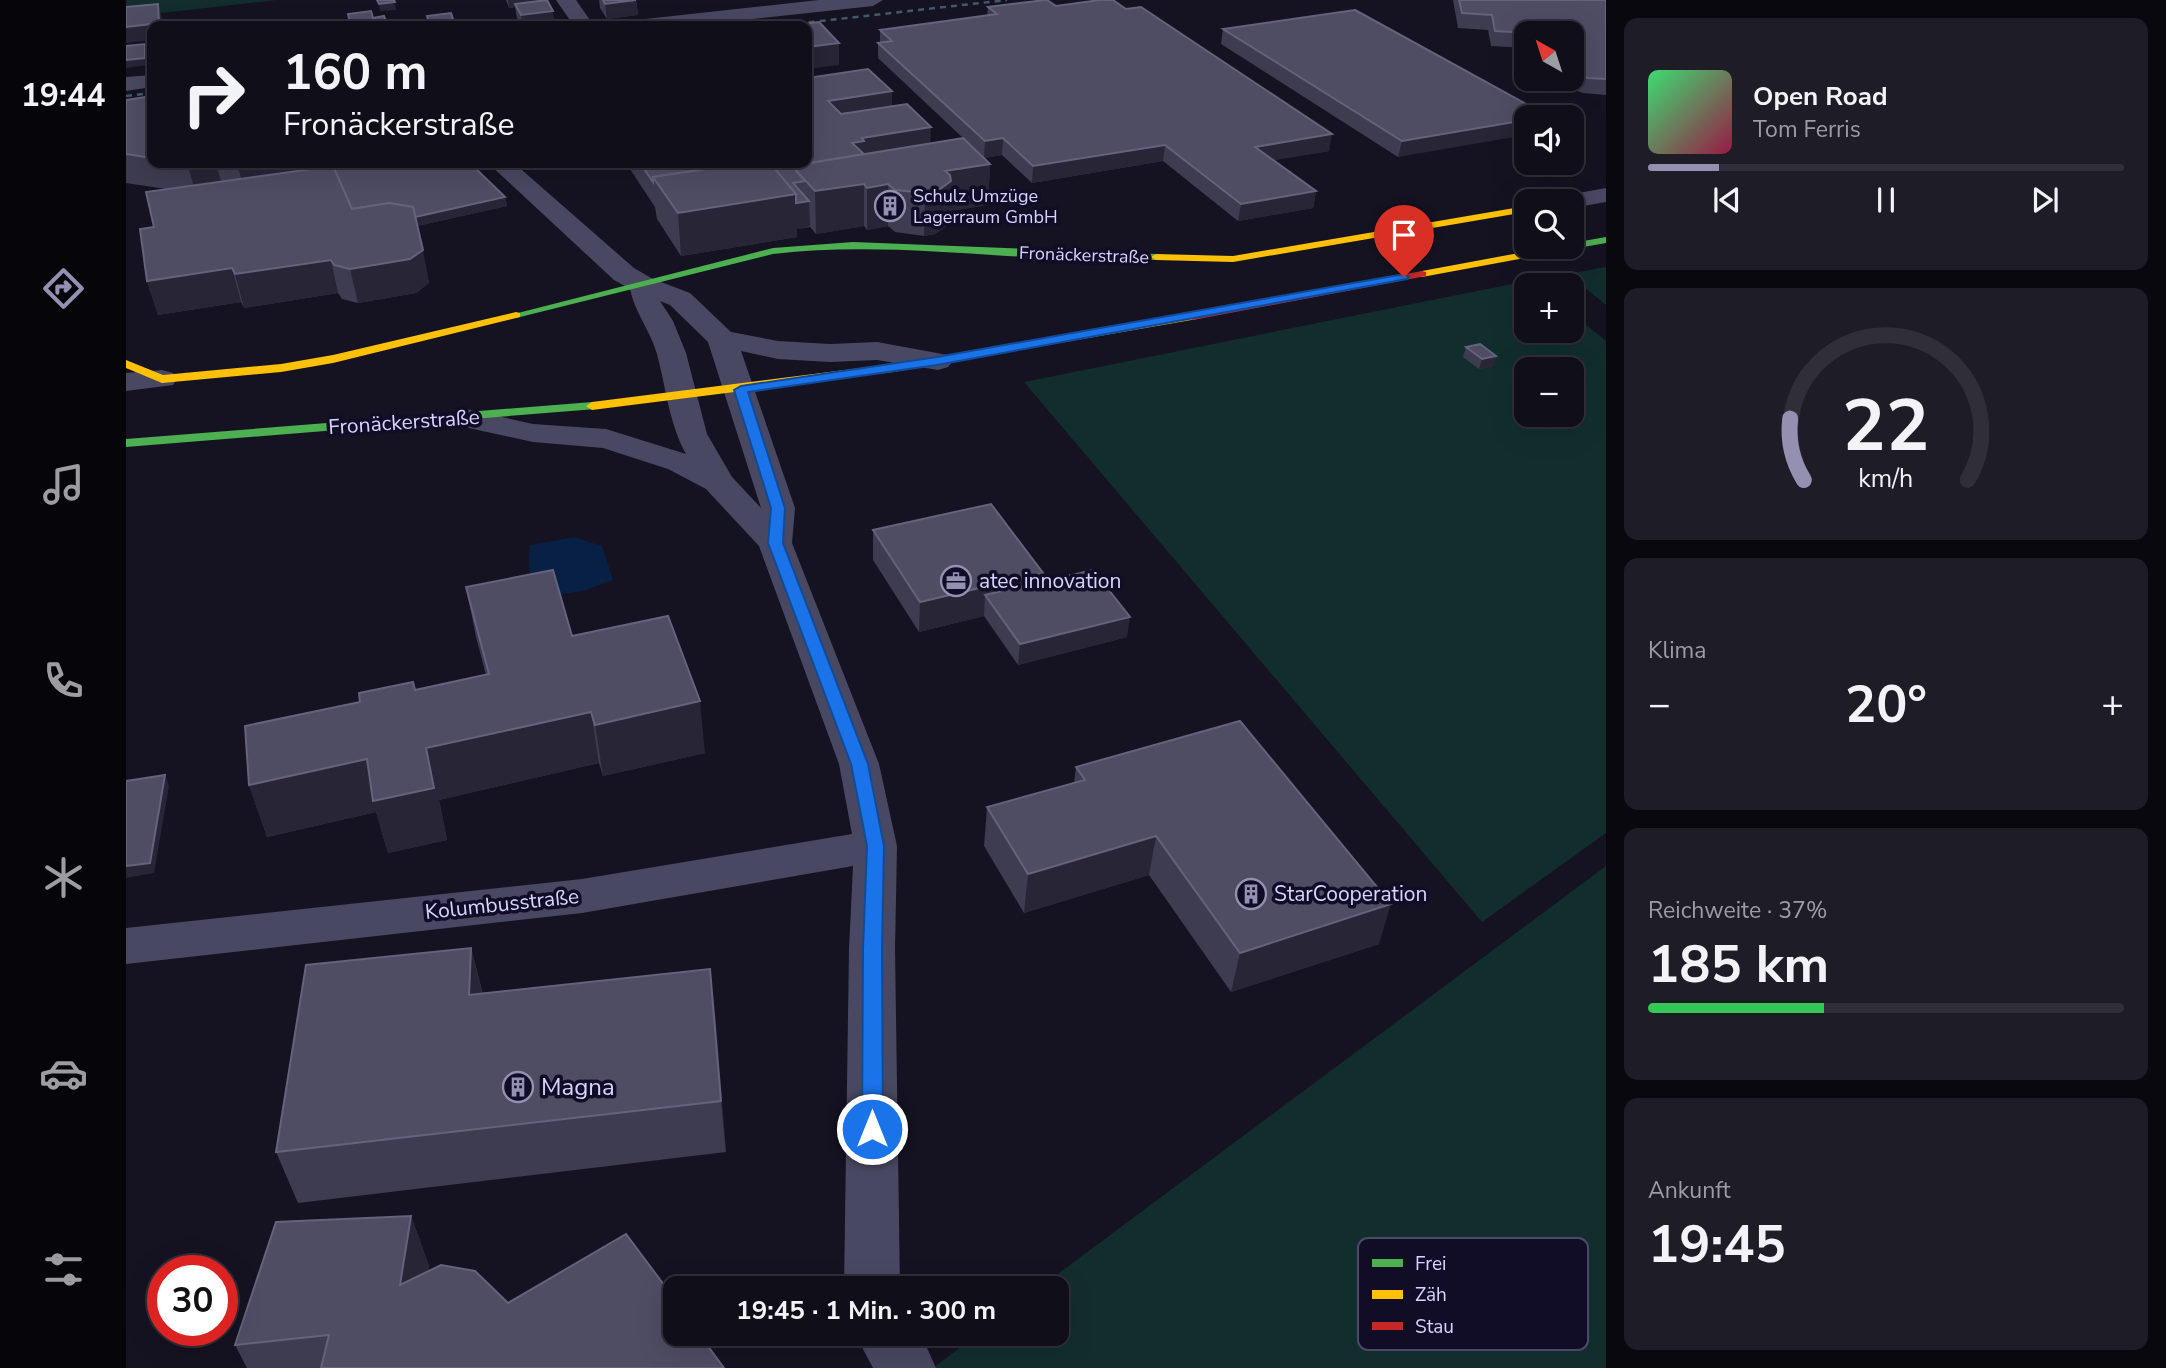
<!DOCTYPE html>
<html lang="de">
<head>
<meta charset="utf-8">
<style>
  body { margin:0; font-family:"Nunito Sans",sans-serif; background:#1e1c26; color:#f1f3f6; height:100vh; display:flex; flex-direction:column; font-size:26px; white-space:nowrap }
  * { box-sizing:border-box; margin:0 }
  p { font-size:23px; color:#9c9ca2 }
  .icon { flex:none; width:38px; height:38px; fill:none; stroke:currentColor; stroke-width:2; stroke-linecap:round; stroke-linejoin:round }
  .map { position:relative; flex:1; overflow:hidden }
  .panel { display:flex; flex-direction:column; gap:18px; padding:18px; background:#09080e; width:560px }
  .panel>* { flex:none }
  .top-card { position:absolute; left:21px; top:21px; width:665px; height:147px; border-radius:14px; box-shadow:0 7px 28px #0002,0 0 0 2px #302e38; background:#100e19; color:#f1f3f6; overflow:hidden }
  .needle { width:46px; rotate:321deg }
  .tools { position:absolute; left:1388px; top:21px; display:grid; gap:14px }
  .tools a { display:grid; place-items:center; width:70px; height:70px; border-radius:14px; background:#100e19; box-shadow:0 7px 28px #0002,0 0 0 2px #302e38; font-size:35px }
  .speed { position:absolute; left:21px; top:1255px; display:flex; gap:14px; font-size:35px; font-weight:700; text-align:center }
  .speed>* { display:grid; place-content:center; width:91px; height:91px; border-radius:50%; background:#100e19; box-shadow:0 7px 28px #0002,0 0 0 2px #302e38; line-height:1 }
  .speed .limit { border:10px solid #d22; background:#fff; color:#111 }
  .pin { position:absolute; display:grid; place-items:center; width:60px; height:60px; color:#fff; margin:-72px -30px; border-radius:50% 50% 50% 0; rotate:-45deg; box-shadow:0 0 7px #0007 }
  .pin .icon { rotate:45deg }
  .me { position:absolute; width:77px; margin:-38px; rotate:0deg; stroke-linejoin:round; filter:drop-shadow(0 0 5px #0008) }
  .turn { display:flex; align-items:center; gap:24px; height:147px; padding:0 21px; font-size:32px }
  .turn .icon { width:91px; height:91px; stroke-width:2.5 }
  .turn b { display:block; font-size:49px; line-height:60px }
  .big { font-size:52px; font-weight:700; line-height:1.1 }
  .panel .tile { flex:1; display:flex; flex-direction:column; justify-content:center; gap:10px; min-width:0; padding:0 24px; border-radius:14px; background:#1e1c26 }
  .panel .dial { align-items:center; gap:0 }
  .dial svg { height:182px; overflow:visible; fill:none; stroke:#302e38; stroke-width:7; stroke-linecap:round; text-anchor:middle }
  .dial text { fill:#f1f3f6; stroke:none }
  .song { display:flex; align-items:center; gap:21px }
  .cover { width:84px; height:84px; border-radius:10px; background:linear-gradient(135deg,hsl(140 70% 55%),hsl(340 70% 35%)) }
  .played { height:7px; border-radius:4px; background:linear-gradient(90deg,#9390b1 15%,#302e38 15%) }
  .keys { display:flex; justify-content:space-around; direction:ltr }
  .heat { display:flex; justify-content:space-between; align-items:center; font-size:38px; direction:ltr }
  .charge { height:10px; border-radius:5px; background:linear-gradient(90deg,#34c759 37%,#302e38 0) }
  .trip { position:absolute; left:537px; top:1276px; width:406px; height:70px; border-radius:14px; background:#100e19; box-shadow:0 7px 28px #0002,0 0 0 2px #302e38; font-weight:700; line-height:70px; text-align:center }
  main { display:flex; flex:1; min-height:0 }
  .tab-bar { display:flex; flex-direction:column; width:126px; justify-content:space-around; align-items:center; background:#06060a; color:#9c9ca2 }
  .tab-bar .icon { width:49px; height:49px }
  .tab-bar .on { color:#9390b1 }
  .tab-bar b { font-size:32px; color:#f1f3f6 }
  .map>svg:first-child { display:block }
</style>
</head>
<body>
<main>
<nav class="tab-bar">
<b>19:44</b>
<svg class="icon on" aria-label="directions" viewBox="0 0 24 24"><path d="M12 3l9 9-9 9-9-9zM9 14v-3h6M13 9l2 2-2 2"/></svg>
<svg class="icon" aria-label="music" viewBox="0 0 24 24"><path d="M9 18V5l10-2v13"/><circle cx="6" cy="18" r="3"/><circle cx="16" cy="16" r="3"/></svg>
<svg class="icon" aria-label="phone" viewBox="0 0 24 24"><path d="M5 4h4l2 5-3 2q2 4 5 5l2-3 5 2v4C11 20 4 13 5 4z"/></svg>
<svg class="icon" aria-label="climate" viewBox="0 0 24 24"><path d="M12 3v18M4 7l16 10M4 17L20 7"/></svg>
<svg class="icon" aria-label="car" viewBox="0 0 24 24"><path d="M5 17H2v-5l4-1 3-4h7l3 4 3 1v5h-3M9 17h6M6 11h13"/><circle cx="7" cy="17" r="2"/><circle cx="17" cy="17" r="2"/></svg>
<svg class="icon" aria-label="filters" viewBox="0 0 24 24"><path d="M4 7h16M4 17h16"/><circle cx="9" cy="7" r="2"/><circle cx="15" cy="17" r="2"/></svg>
</nav>
<div class="map">
<svg width="1480" height="1368" viewBox="0 0 1480 1368">
  <rect width="100%" height="100%" fill="#151321"/>
  <g fill="#112e2d" fill-rule="evenodd">
    <polygon points="0,0 151,0 0,17"/>
    <polygon points="1480,267 1480,305 1442,274"/>
    <path d="M1406,280L1413,285H1400V331H1446V313L1480,341V833L1356,922L898,382ZM1400,369H1446V415H1400Z"/>
    <polygon points="1480,866 1480,1368 807,1368 852,1334 931,1334 931,1288 913,1288"/>
  </g>
  <path fill="#072044" d="M448,537L476,546L487,580L457,591L417,597C403,579 401,567 404,545Z"/>
  <g fill="none" stroke-linecap="round" stroke-linejoin="round">
    <g fill="#484862" fill-rule="evenodd">
      <polygon points="430,0 450,0 468,26 448,26"/>
      <polygon points="693,0 757,0 747,6 563,26 500,26 503,22 510,20"/>
      <polygon points="26,75 26,87 0,91 0,77"/>
      <path d="M362,163H388L508,268L527,279L564,293L605,332L652,341L704,344L751,342L822,355L827,361L822,367L812,370L751,360L704,362L652,359L615,351L669,508L666,543L753,764L771,846L769,949L774,1288H718L723,949L727,866L456,913L0,964V928L456,879L726,834L713,764L633,546L580,489L542,469L477,448L407,442L329,425L324,418L329,411L340,409L407,424L480,429L560,454C543,423 540,388 531,354C524,330 509,313 504,289L488,280ZM534,301L544,305L582,342L635,508L606,477L581,434L560,353L547,321Z"/>
      <polygon points="1480,188 1480,202 1446,208 1446,201 1432,201 1436,196"/>
      <polygon points="36,370 47,373 51,379 47,385 0,391 0,373"/>
      <polygon points="729,1334 791,1334 801,1348 810,1368 747,1368"/>
    </g>
    <g fill="#4caf50" fill-rule="evenodd">
      <polygon points="1480,237 1480,243 1446,249 1441,247 1446,247 1446,243"/>
      <path d="M727,242L1030,254L1035,257L1030,260C980,259 931,258 881,256C803,251 725,245 647,254L390,318L384,315L647,248Z"/>
      <polygon points="466,402 470,403 470,409 0,447 0,439"/>
    </g>
    <g fill="#ffc107" fill-rule="evenodd">
      <polygon points="1400,206 1400,212 1107,262 1030,260 1025,257 1030,254 1107,256"/>
      <polygon points="1446,246 1446,247 1445,249 1441,250 1296,277 1290,274 1296,271 1425,247"/>
      <polygon points="390,312 394,313 394,317 207,363 155,372 36,383 0,368 0,360 37,375 155,364 207,355"/>
      <polygon points="1067,314 1073,317 1071,319 767,372 466,410 460,406 466,402 767,364"/>
    </g>
    <polygon fill="#c62828" fill-rule="evenodd" points="1296,271 1300,272 1300,276 1067,320 1061,317 1067,314"/>
    <g stroke="#41596b" stroke-width="2.5" stroke-dasharray="6 5" stroke-linecap="butt">
      <polyline points="606,26 658,20"/>
      <polyline points="650,26 881,0"/>
      <polyline points="0,96 26,93"/>
    </g>
  </g>
  <g fill="#3e3c51">
    <polygon points="380,0 415,0 429,26 396,26 391,18 389,7 383,8"/>
    <polygon points="473,0 510,0 512,15 481,19 474,8"/>
    <polygon points="1327,0 1480,0 1480,95 1457,93 1448,90 1444,79 1446,79 1446,33 1400,33 1400,48 1365,46 1362,30 1332,28"/>
    <polygon points="930,6 1203,151 1147,160 1190,191 1187,208 1112,221 1037,161 906,183 876,155 858,158 864,164 862,205 824,211 824,223 809,234 798,236 769,232 762,226 741,230 738,226 690,234 684,227 671,229 671,237 555,256 531,219 529,207 500,163 681,163 766,91 766,106 805,144 837,138 752,58 752,43 754,42 754,30 861,16 862,7"/>
    <polygon points="301,16 328,22 329,26 303,26"/>
    <polygon points="1097,29 1422,116 1272,157 1095,44"/>
    <polygon points="26,96 26,163 229,163 207,167 208,169 379,197 381,206 291,226 303,283 290,293 232,303 216,299 212,293 118,308 115,302 32,315 21,281 28,227 40,189 0,183 0,100"/>
    <polygon points="1340,347 1370,356 1367,366 1353,369 1337,357"/>
    <polygon points="747,530 917,573 916,582 1001,637 892,665 858,616 793,632 747,560"/>
    <polygon points="340,587 446,636 579,753 477,776 473,763 313,800 321,840 262,853 250,812 141,837 123,785 234,702 287,682 289,690 360,675 350,637"/>
    <polygon points="950,767 1253,944 1105,992 1023,875 898,913 858,846 861,807 948,783"/>
    <polygon points="345,948 357,994 584,969 600,1152 172,1203 150,1152"/>
    <polygon points="285,1216 303,1266 302,1271 382,1303 598,1368 121,1368 109,1345"/>
  </g>
  <g fill="#272536">
    <polygon points="382,0 415,0 415,5 389,4 389,7 383,8"/>
    <polygon points="510,0 512,15 481,19 479,4"/>
    <polygon points="269,2 270,10 254,11 253,4"/>
    <polygon points="32,4 36,18 37,26 26,26 26,40 0,43 0,27"/>
    <polygon points="427,11 429,26 397,26 395,15"/>
    <polygon points="713,43 713,65 681,69 681,47"/>
    <polygon points="19,44 21,51 21,65 0,68 0,60"/>
    <polygon points="766,91 766,114 702,124 702,101"/>
    <polygon points="1400,120 1400,135 1272,157 1276,141"/>
    <polygon points="805,127 804,151 738,162 726,143 736,138"/>
    <polygon points="1206,134 1203,151 1126,164 1129,147"/>
    <polygon points="877,138 876,155 858,158 859,141"/>
    <polygon points="1039,145 1037,161 906,183 907,166"/>
    <polygon points="61,163 90,163 95,181 70,194"/>
    <polygon points="111,163 229,163 124,181 117,185"/>
    <polygon points="864,164 862,205 824,211 824,223 809,234 798,236 799,193 819,171"/>
    <polygon points="679,181 762,184 762,226 741,230 741,188 738,184 738,226 690,234 689,191"/>
    <polygon points="1190,191 1187,208 1112,221 1115,204"/>
    <polygon points="670,194 683,201 684,226 671,229 671,237 555,256 552,213"/>
    <polygon points="379,197 381,206 232,239 230,230"/>
    <polygon points="297,250 303,283 290,293 232,303 224,269"/>
    <polygon points="205,260 212,293 118,308 109,274"/>
    <polygon points="106,268 115,302 32,315 21,281"/>
    <polygon points="1370,356 1367,366 1353,369 1356,359"/>
    <polygon points="917,573 915,603 859,595 858,616 793,632 794,602"/>
    <polygon points="1004,617 1001,637 892,665 894,644"/>
    <polygon points="574,701 579,753 477,776 469,725"/>
    <polygon points="465,712 473,763 313,800 321,840 262,853 250,812 141,837 123,785 241,759 300,748"/>
    <polygon points="39,775 43,786 28,873 0,878 0,866"/>
    <polygon points="1030,836 1023,875 898,913 902,874"/>
    <polygon points="1265,904 1253,944 1105,992 1114,953"/>
    <polygon points="345,948 358,1000 343,995"/>
    <polygon points="584,969 590,1021 600,1152 595,1101"/>
    <polygon points="285,1216 303,1266 292,1334 274,1285"/>
  </g>
  <g fill="#4f4d64" stroke="#64627c" stroke-width="2">
    <polygon points="251,0 268,0 269,2 253,4"/>
    <polygon points="421,0 427,11 395,15 389,4"/>
    <polygon points="477,0 510,0 479,4"/>
    <polygon points="919,0 921,0 930,6 974,0 987,0 1000,9 1015,7 1206,134 1129,147 1190,191 1115,204 1039,145 907,166 877,138 859,141 752,43 766,41 754,30 871,14 862,7"/>
    <polygon points="1333,0 1480,0 1480,79 1462,78 1452,74 1446,52 1446,33 1405,33 1369,31 1366,15 1336,13"/>
    <polygon points="32,4 33,23 0,27 0,7"/>
    <polygon points="1229,10 1422,116 1400,117 1400,120 1276,141 1097,29"/>
    <polygon points="245,11 247,18 258,16 262,26 217,26 217,24 224,23 222,14"/>
    <polygon points="325,13 328,22 303,23 301,16"/>
    <polygon points="198,20 200,26 154,26 154,25"/>
    <polygon points="693,22 713,43 681,47 681,26 662,26"/>
    <polygon points="23,37 26,37 26,44 24,45"/>
    <polygon points="19,44 19,58 0,60 0,46"/>
    <polygon points="742,69 766,91 702,101 715,114 781,104 805,127 736,138 738,141 726,143 738,154 666,166 679,181 667,183 683,201 670,203 670,194 644,163 681,163 681,78"/>
    <polygon points="26,96 26,127 25,128 26,128 26,158 0,154 0,100"/>
    <polygon points="837,138 864,164 819,171 824,175 825,181 810,192 799,193 769,190 762,184 741,188 738,184 689,191 666,166"/>
    <polygon points="236,163 345,164 379,197 289,217 287,207 263,203 226,209 208,169 210,167"/>
    <polygon points="514,163 619,163 527,177 527,182"/>
    <polygon points="619,163 644,163 670,194 552,213 527,177"/>
    <polygon points="207,166 226,209 263,203 287,207 297,250 284,259 224,269 208,265 205,260 109,274 106,268 21,281 14,229 28,227 20,192"/>
    <polygon points="1354,344 1370,356 1356,359 1340,347"/>
    <polygon points="865,504 917,573 794,602 747,530"/>
    <polygon points="427,570 446,636 542,616 574,701 469,725 465,712 300,748 308,788 247,801 241,759 123,785 119,726 234,702 233,693 287,682 289,690 363,674 340,587"/>
    <polygon points="967,570 1004,617 894,644 859,595"/>
    <polygon points="1114,721 1265,904 1114,953 1030,836 902,874 861,807 959,780 950,767"/>
    <polygon points="39,775 24,863 0,866 0,781"/>
    <polygon points="345,948 343,995 584,969 595,1101 150,1152 180,965"/>
    <polygon points="285,1216 274,1285 315,1265 349,1271 382,1303 500,1234 550,1301 550,1334 573,1334 598,1368 195,1368 203,1335 109,1345 150,1222"/>
  </g>
  <polygon fill="#1a73e8" stroke="#114b97" stroke-width="2" points="1278,274 1283,277 1281,279 811,365 622,392 659,508 657,543 742,764 758,846 756,949 757,1129 753,1136 746,1138 739,1136 736,1129 737,949 741,846 725,764 642,543 645,508 608,390 615,386 811,357"/>
  <defs>
    <g id="building-ring" transform="scale(1.575)"><circle r="9.5" fill="#110d27" stroke="#9390b1" stroke-width="1.5"/><path d="M-4-6H4V6H1V3H-1V6H-4ZM-2.5-4.3h1.7v1.8h-1.7ZM.8-4.3h1.7v1.8H.8ZM-2.5-1h1.7V.8h-1.7ZM.8-1h1.7V.8H.8Z" fill="#9390b1"/></g>
    <g id="office-ring" transform="scale(1.575)"><circle r="9.5" fill="#110d27" stroke="#9390b1" stroke-width="1.5"/><path d="M-6-3h4V-5.5h4V-3h4V5H-6ZM-1-4.5V-3h2v-1.5ZM-6 0V1H6V0Z" fill="#9390b1"/></g>
  </defs>
  <g fill-rule="evenodd">
    <use href="#building-ring" x="764" y="206"/>
    <use href="#office-ring" x="830" y="581"/>
    <use href="#building-ring" x="1125" y="894"/>
    <use href="#building-ring" x="392" y="1087"/>
  </g>
  <g text-anchor="middle" stroke-width="7" stroke-linejoin="round" paint-order="stroke">
    <g font-size="18" fill="#d7d4ff" stroke="#110d27" text-anchor="start">
      <text x="787" y="202">Schulz Umzüge<tspan x="787" dy="21">Lagerraum GmbH</tspan></text>
    </g>
    <g font-size="18" fill="#d7d4ff" stroke="#110d27">
      <text transform="translate(958 255) rotate(2)" y="6">Fronäckerstraße</text>
    </g>
    <g font-size="21" fill="#d7d4ff" stroke="#110d27">
      <text transform="translate(278 422) rotate(-4)" y="7">Fronäckerstraße</text>
      <text transform="translate(376 904) rotate(-6)" y="7">Kolumbusstraße</text>
    </g>
    <g font-size="21" fill="#d7d4ff" stroke="#110d27" text-anchor="start">
      <text x="853" y="588">atec innovation</text>
      <text x="1148" y="901">StarCooperation</text>
    </g>
    <g font-size="24" fill="#d7d4ff" stroke="#110d27" text-anchor="start">
      <text x="415" y="1095">Magna</text>
    </g>
  </g>
  <rect x="1232" y="1238" width="230" height="112" rx="10" fill="#110d27" stroke="#4c4968" stroke-width="2"/>
  <rect x="1246" y="1259" width="31" height="8" fill="#4caf50"/>
  <rect x="1246" y="1290" width="31" height="9" fill="#ffc107"/>
  <rect x="1246" y="1322" width="31" height="8" fill="#c62828"/>
  <g font-size="19" fill="#d7d4ff">
    <text x="1289" y="1270">Frei</text>
    <text x="1289" y="1301">Zäh</text>
    <text x="1289" y="1333">Stau</text>
  </g>
</svg>
<div class="tools">
<a><svg class="needle" viewBox="-14 -14 28 28"><path d="M0-13l5 13h-10z" fill="#e53935"/><path d="M0 13l5-13h-10z" fill="#9c9ca2"/></svg></a>
<a><svg class="icon" aria-label="sound" viewBox="0 0 24 24"><path d="M4 9h4l5-4v14l-5-4H4zM17 9q2 3 0 6"/></svg></a>
<a><svg class="icon" aria-label="search" viewBox="0 0 24 24"><circle cx="10" cy="10" r="6"/><path d="M15 15l6 6"/></svg></a>
<a>+</a>
<a>−</a>
</div>
<div class="speed"><div class="limit">30</div></div>
<div class="pin" style="left:1278px;top:277px;background:#d93025"><svg class="icon" aria-label="arrive" viewBox="0 0 24 24"><path d="M6 21V4h12l-3 4 3 4H6"/></svg></div>
<svg class="me" style="left:746px;top:1129px" viewBox="-20 -20 40 40"><circle r="17" fill="#1a73e8" stroke="#fff" stroke-width="3"/><path d="M0-11L8 9 0 5-8 9z" fill="#fff"/></svg>
<div class="trip">19:45 · 1 Min. · 300 m</div>
<div class="top-card">
<div class="turn"><svg class="icon" aria-label="right" viewBox="0 0 24 24"><path d="M7 20v-9h11M14 6l5 5-5 5"/></svg><div><b>160 m</b>Fronäckerstraße</div></div>
</div>
</div>
<section class="panel">
<div class="tile">
<div class="song"><i class="cover"></i><div><b>Open Road</b><p>Tom Ferris</p></div></div>
<div class="played"></div>
<div class="keys"><svg class="icon" aria-label="previous" viewBox="0 0 24 24"><path d="M18 5L8 12l10 7zM5 5v14"/></svg><svg class="icon" aria-label="pause" viewBox="0 0 24 24"><path d="M8 5v14M16 5v14"/></svg><svg class="icon" aria-label="next" viewBox="0 0 24 24"><path d="M6 5l10 7-10 7zM19 5v14"/></svg></div>
</div>
<div class="tile dial"><svg viewBox="0 0 100 80">
<path d="M14 69A42 42 0 1 1 86 69"/>
<path d="M14 69A42 42 0 0 1 8 42" stroke="#9390b1"/>
<text x="50" y="56" font-size="32" font-weight="700">22</text>
<text x="50" y="72" font-size="11">km/h</text>
</svg></div>
<div class="tile"><p>Klima</p>
<div class="heat"><a>−</a><b class="big">20°</b><a>+</a></div>
</div>
<div class="tile"><p>Reichweite · 37%</p><b class="big">185 km</b><div class="charge"></div></div>
<div class="tile"><p>Ankunft</p><b class="big">19:45</b></div>
</section>
</main>
</body>
</html>
